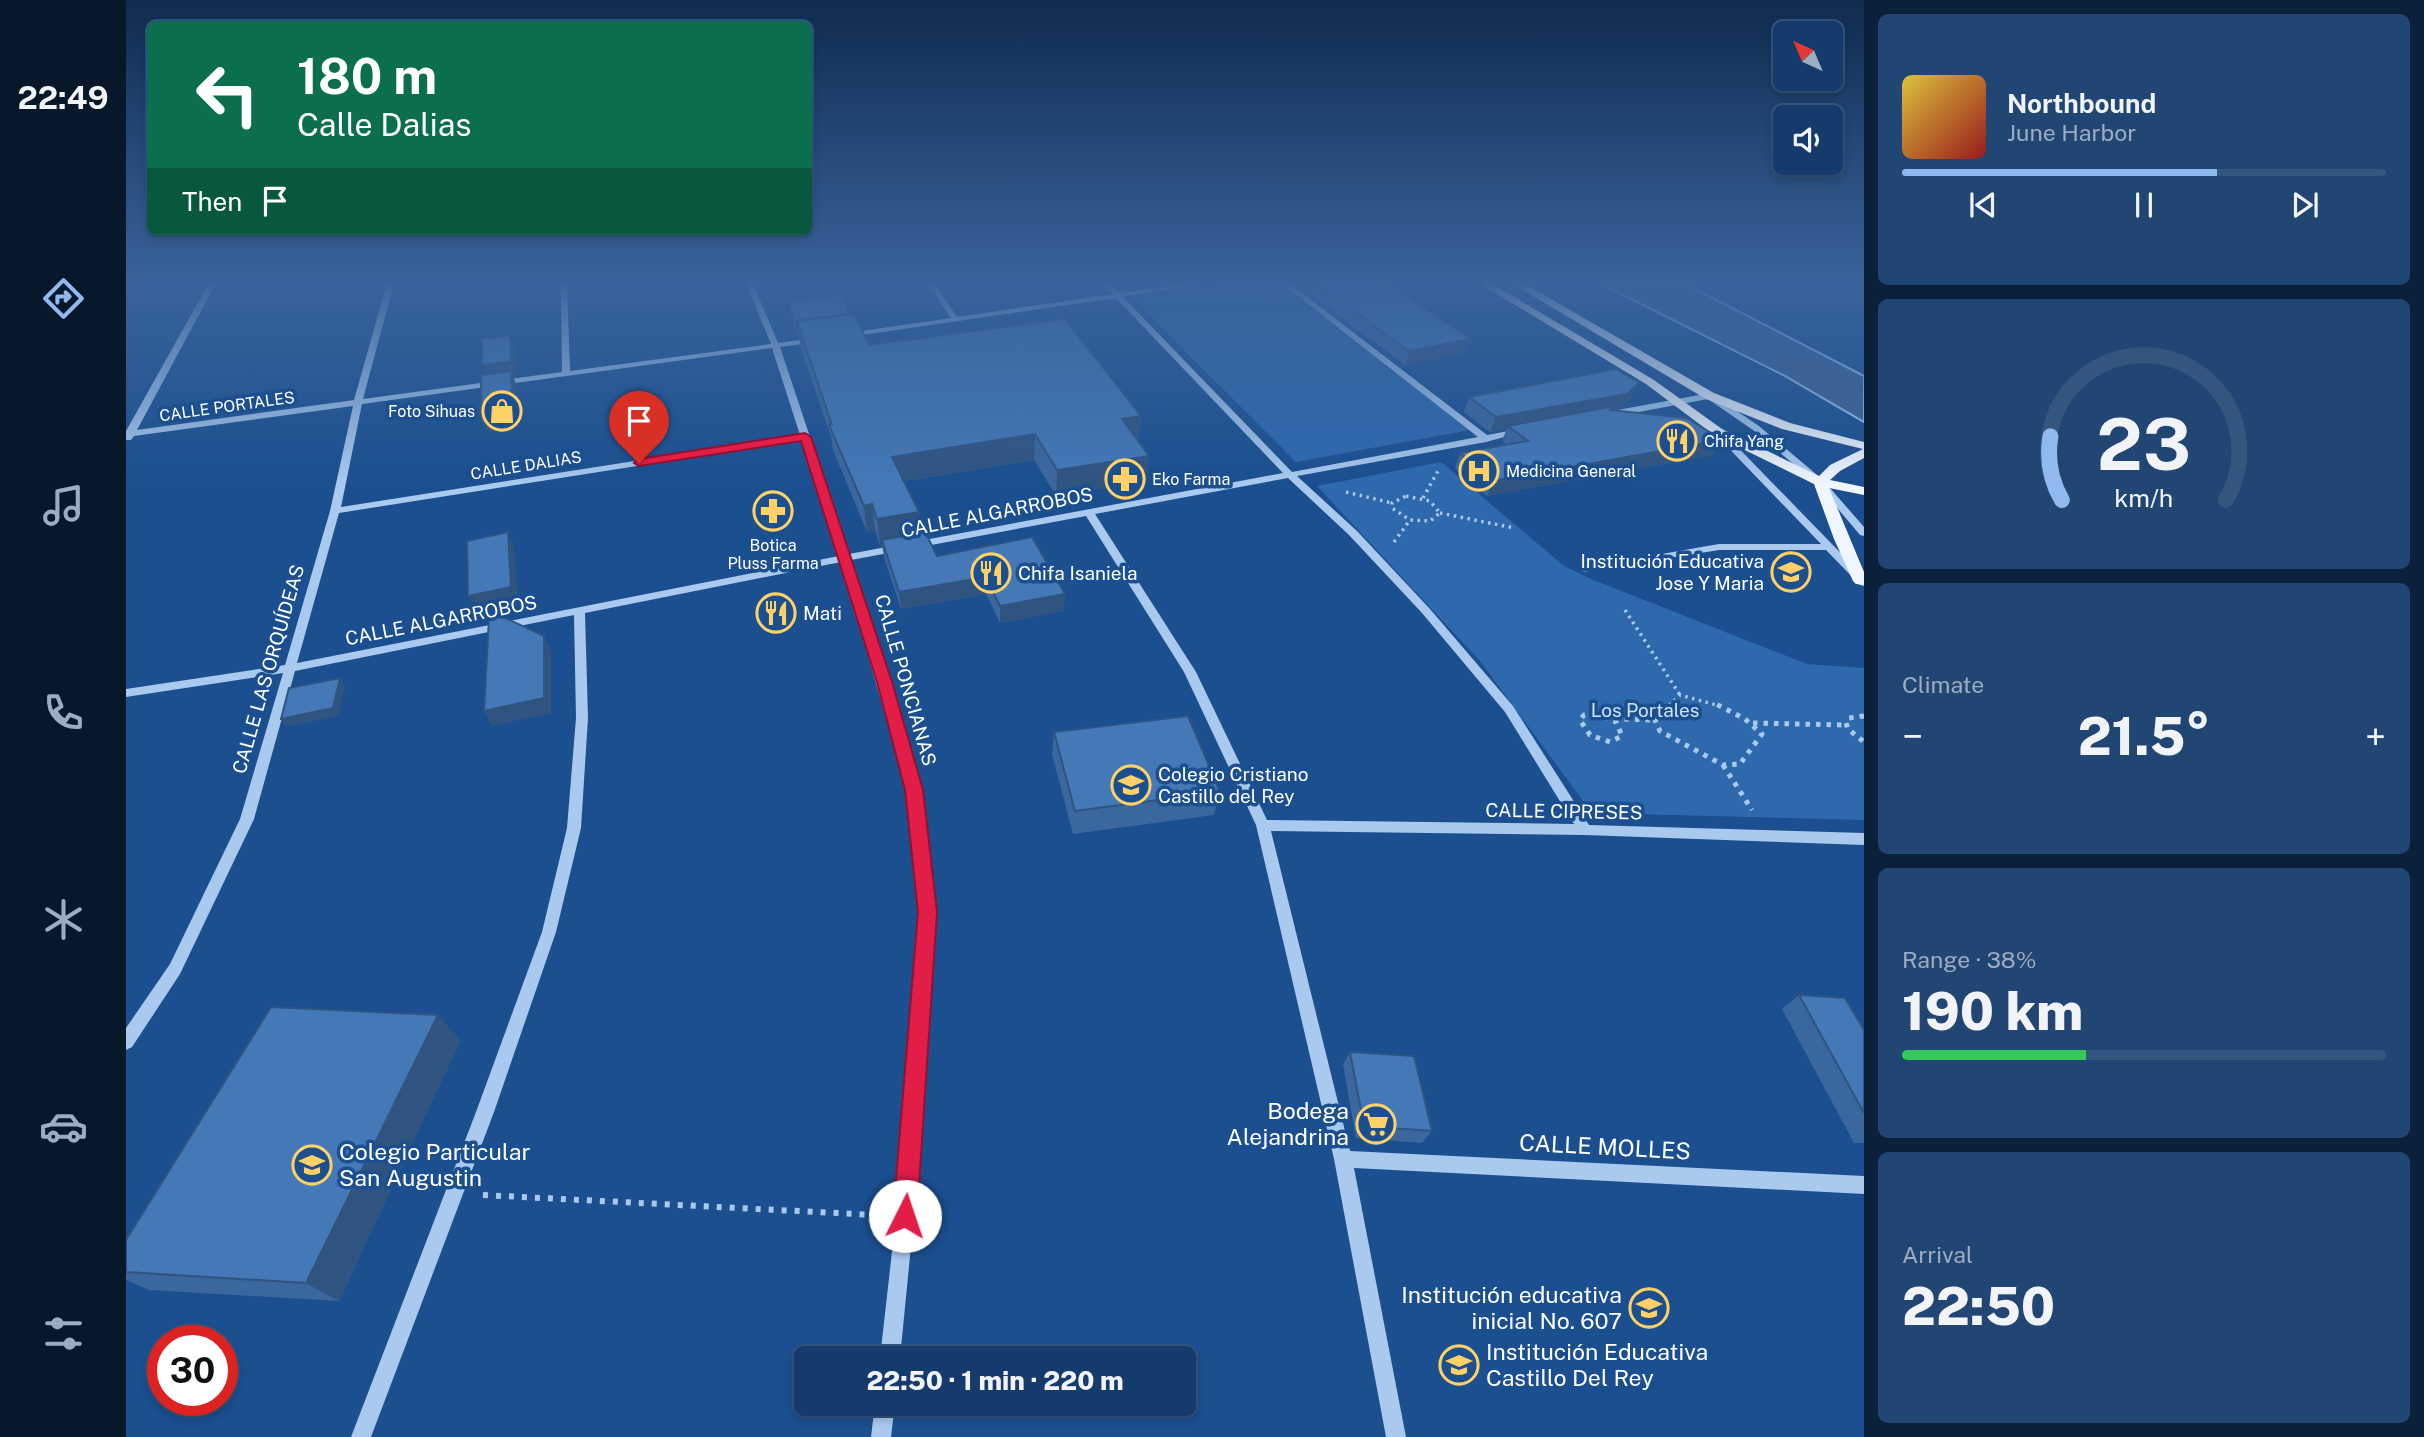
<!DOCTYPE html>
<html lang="en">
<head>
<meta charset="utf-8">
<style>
  body { margin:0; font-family:"Public Sans",sans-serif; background:#214673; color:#f1f3f6; height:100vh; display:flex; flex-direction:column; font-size:26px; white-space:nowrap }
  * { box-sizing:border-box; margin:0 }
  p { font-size:23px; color:#9dadc1 }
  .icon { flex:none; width:38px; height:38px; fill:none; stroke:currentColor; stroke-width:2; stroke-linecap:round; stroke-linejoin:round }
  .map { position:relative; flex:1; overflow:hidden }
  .drawer { display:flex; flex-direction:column; gap:14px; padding:14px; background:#0b203b; width:560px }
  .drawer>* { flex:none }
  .top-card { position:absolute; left:21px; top:21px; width:665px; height:214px; border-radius:10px; box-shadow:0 4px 10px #0003,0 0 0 2px #33557e; background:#0b6e4f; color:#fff; overflow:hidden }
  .needle { width:46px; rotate:316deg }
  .controls { position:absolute; left:1647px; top:21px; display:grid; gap:14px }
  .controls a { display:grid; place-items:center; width:70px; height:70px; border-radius:10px; background:#143b6b; box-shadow:0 4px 10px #0003,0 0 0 2px #33557e; font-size:35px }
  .speed { position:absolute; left:21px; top:1325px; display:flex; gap:14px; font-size:35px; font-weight:700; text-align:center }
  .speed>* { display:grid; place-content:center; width:91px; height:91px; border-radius:50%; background:#143b6b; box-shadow:0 4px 10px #0003,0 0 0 2px #33557e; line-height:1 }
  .speed .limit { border:10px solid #d22; background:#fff; color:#111 }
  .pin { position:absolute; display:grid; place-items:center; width:60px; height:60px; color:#fff; margin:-72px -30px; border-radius:50% 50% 50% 0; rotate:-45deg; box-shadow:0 0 7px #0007 }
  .pin .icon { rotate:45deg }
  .me { position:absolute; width:77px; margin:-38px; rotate:4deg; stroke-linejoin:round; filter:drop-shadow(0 0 5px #0008) }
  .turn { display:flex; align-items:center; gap:24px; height:147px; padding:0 35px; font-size:32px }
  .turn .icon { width:91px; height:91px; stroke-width:2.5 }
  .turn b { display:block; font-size:49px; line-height:60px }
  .then { display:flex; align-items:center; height:66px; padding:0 35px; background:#0003; gap:14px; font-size:26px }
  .big { font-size:52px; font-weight:800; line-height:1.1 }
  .drawer .card { flex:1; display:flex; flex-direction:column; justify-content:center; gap:10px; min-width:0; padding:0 24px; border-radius:10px; background:#214673 }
  .drawer .dial { align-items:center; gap:0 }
  .dial svg { height:182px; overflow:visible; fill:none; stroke:#33557e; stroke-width:7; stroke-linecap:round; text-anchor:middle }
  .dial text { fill:#f1f3f6; stroke:none }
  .song { display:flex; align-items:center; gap:21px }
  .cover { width:84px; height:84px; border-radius:10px; background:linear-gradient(135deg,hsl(50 70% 55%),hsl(0 70% 35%)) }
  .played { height:7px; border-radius:4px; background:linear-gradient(90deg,#90b9f0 65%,#33557e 65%) }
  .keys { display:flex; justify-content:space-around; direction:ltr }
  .heat { display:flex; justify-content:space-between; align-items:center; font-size:38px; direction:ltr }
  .charge { height:10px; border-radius:5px; background:linear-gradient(90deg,#34c759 38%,#33557e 0) }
  .trip { position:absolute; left:668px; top:1346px; width:402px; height:70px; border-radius:10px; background:#143b6b; box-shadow:0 4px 10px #0003,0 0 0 2px #33557e; font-weight:800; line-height:70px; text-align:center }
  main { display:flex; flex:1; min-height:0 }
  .tab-bar { display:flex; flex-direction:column; width:126px; justify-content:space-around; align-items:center; background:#08182b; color:#9dadc1 }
  .tab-bar .icon { width:49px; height:49px }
  .tab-bar .selected { color:#90b9f0 }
  .tab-bar b { font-size:32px; color:#f1f3f6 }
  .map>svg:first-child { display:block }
</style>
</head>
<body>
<main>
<nav class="tab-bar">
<b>22:49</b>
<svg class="icon selected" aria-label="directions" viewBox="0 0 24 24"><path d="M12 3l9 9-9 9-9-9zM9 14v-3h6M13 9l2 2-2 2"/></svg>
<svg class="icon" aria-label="music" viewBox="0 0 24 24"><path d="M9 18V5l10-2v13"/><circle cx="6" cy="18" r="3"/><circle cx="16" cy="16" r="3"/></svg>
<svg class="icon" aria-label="phone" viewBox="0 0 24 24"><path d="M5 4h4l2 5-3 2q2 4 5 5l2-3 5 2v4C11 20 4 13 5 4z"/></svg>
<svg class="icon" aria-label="climate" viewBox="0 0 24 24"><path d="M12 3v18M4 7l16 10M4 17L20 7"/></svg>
<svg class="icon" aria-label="car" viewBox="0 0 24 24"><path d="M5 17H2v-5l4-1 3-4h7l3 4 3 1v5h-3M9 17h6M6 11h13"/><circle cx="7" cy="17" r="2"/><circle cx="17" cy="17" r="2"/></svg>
<svg class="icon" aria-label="filters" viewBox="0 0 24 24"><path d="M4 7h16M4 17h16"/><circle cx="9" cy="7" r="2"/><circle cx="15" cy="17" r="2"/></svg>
</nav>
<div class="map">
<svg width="1738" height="1437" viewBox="0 0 1738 1437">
  <rect width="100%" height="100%" fill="#1b4f8f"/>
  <g fill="#2e69ad">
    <polygon points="1100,283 1154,283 1344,430 1170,462 1005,297"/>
    <polygon points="1315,462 1438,566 1465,579 1681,664 1738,668 1738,820 1466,813 1354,661 1191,486"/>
  </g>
  <polygon fill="#3c6290" stroke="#9cc4f0" stroke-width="2" points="1473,283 1558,283 1738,376 1738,422 1657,375"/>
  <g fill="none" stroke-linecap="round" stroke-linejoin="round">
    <g stroke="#a9c9ee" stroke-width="3.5" stroke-dasharray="2.5 4.5" stroke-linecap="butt">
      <polyline points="1220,492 1266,503"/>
      <polygon points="1280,496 1304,501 1314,513 1304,521 1284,520 1266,508 1266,503"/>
      <polyline points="1297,498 1312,471"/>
      <polyline points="1314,513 1388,528"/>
      <polyline points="1268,542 1284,520"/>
      <polyline points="1499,610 1554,695"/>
      <polyline points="1543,706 1554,695 1594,706"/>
    </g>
    <g stroke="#a9c9ee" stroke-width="5" stroke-dasharray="4.5 6" stroke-linecap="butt">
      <polyline points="1545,704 1529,720 1534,731 1597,765 1614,764 1636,734 1619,719 1590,704"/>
      <polygon points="1468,713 1490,722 1496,736 1484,742 1464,735 1454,720 1458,715"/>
      <polyline points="1738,716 1723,718 1720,723 1722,729 1738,742"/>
      <polyline points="1488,719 1529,720"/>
      <polyline points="1627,723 1720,725"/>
      <polyline points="1597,765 1626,810"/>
    </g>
    <polyline stroke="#a9c9ee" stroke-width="6" stroke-dasharray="5 8" stroke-linecap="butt" points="357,1195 750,1215"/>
    <g fill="#a9c9ee" fill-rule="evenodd">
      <path d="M83,283H90L11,430L228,400L261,283H268L237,399L436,372L435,283H441L444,371L645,344L620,283H627L652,343L690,338L694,340L690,342L654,347L723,554L1157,473L990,298L722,337L718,335L722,333L825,318L801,283H808L831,317L986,294L976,283H983L993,293L1065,283H1083L997,297L1166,472L1352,437L1155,283H1163L1361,435L1393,429L1397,432L1360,442L1171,476L1231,531L1304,609L1387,706L1463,825L1738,833V845L1459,835L1145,831L1224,1151L1738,1176V1194L1228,1168L1280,1437H1260L1208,1159L1130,825L1058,672L960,516L725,560L795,790L809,912L788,1216L774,1358H754L770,1216L795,912L781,790L715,562L459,613L462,718L455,828L430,932L368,1112L245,1437H225L350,1112L416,932L441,828L450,718L448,615L169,671L128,819L54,974L6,1047L0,1050V1028L44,964L114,819L157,673L0,697V689L159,665L204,511L227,406L8,436L5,440H0V431ZM646,348L674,435L215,507L236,404ZM676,440L713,556L171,663L213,513ZM1162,478L1223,535L1296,613L1379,712L1448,824L1141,820L1070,672L969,514Z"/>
      <polygon points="1584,393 1633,426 1697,480 1738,527 1738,536 1734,535 1691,484 1627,430 1582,399 1486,417 1482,414 1486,411"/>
      <polygon points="1592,429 1595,430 1738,577 1738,586 1734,585 1700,550 1593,550 1457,572 1457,568 1461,567 1593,544 1695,544 1589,434 1588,432"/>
      <polygon points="749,1404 769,1404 765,1437 745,1437"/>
    </g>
    <polygon fill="#f0f6ff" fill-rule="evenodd" points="1353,283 1365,283 1528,380 1596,429 1693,476 1704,465 1737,449 1656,429 1580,399 1385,283 1397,283 1588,393 1664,423 1738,442 1738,458 1714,471 1704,480 1738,487 1738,495 1703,488 1738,572 1738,585 1730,584 1727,581 1708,539 1688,484 1588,435 1520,384"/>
  </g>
  <g fill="#3a679d">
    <polygon points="1169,283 1260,283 1340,353 1279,365"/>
    <polygon points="662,302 724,314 743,345 1015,416 1012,440 1023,456 1020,482 930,496 908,460 778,481 793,512 795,533 811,556 938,611 874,623 860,594 775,609 758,557 756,545 754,546 749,530 741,532 707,450 705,437 674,345 673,335 671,336 664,312"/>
    <polygon points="1343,397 1506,397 1494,408 1486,410 1587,455 1361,496 1329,468 1334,453 1381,445 1376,440 1381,429 1364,432 1338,412"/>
    <polygon points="928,732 1094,792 1088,815 947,834 926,754"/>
    <polygon points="1673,995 1738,1030 1738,1143 1728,1143 1656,1009"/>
    <polygon points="312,1015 334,1041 213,1301 23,1290 0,1280 0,1240"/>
    <polygon points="1224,1052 1306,1131 1296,1143 1230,1138 1217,1065"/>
  </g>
  <g fill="#305480">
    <polygon points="670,325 672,325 673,335 671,336"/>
    <polygon points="384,335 389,348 390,375 387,375 390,385 392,427 361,433 355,418 361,379 356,365"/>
    <polygon points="1345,339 1340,353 1279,365 1283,351"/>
    <polygon points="1513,383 1506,397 1494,408 1382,426 1381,429 1364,432 1370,417"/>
    <polygon points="1015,416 1012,441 996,419"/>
    <polygon points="909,434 908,460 768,482 766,457"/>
    <polygon points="1596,440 1587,455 1361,496 1367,481"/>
    <polygon points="1023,456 1020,482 930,496 931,470"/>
    <polygon points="746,504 749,530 741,532 738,506"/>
    <polygon points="793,512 795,538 756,540 756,545 754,546 751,519"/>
    <polygon points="382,532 388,547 392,602 350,611 342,596"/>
    <polygon points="860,577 860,594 775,609 773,592"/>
    <polygon points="939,594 938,611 874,623 874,606"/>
    <polygon points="418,636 425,651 425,713 366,726 358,711"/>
    <polygon points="214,678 219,685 213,716 160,727 155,719"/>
    <polygon points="312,1015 334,1041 213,1301 180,1283"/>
  </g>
  <g fill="#4478b7" stroke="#305480" stroke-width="2">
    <polygon points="1190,283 1260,283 1345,339 1283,351"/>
    <polygon points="715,295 724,314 671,321 672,325 670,325 662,302"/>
    <polygon points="728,314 743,345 939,319 1015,416 996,419 1023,456 931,470 909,434 766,457 793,512 751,519 746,504 738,506 703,425 706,425 671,321"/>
    <polygon points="384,335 385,361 356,365 356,339"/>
    <polygon points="1490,369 1513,383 1501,394 1370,417 1343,397"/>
    <polygon points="385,371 387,413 355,418 355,375"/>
    <polygon points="1488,406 1484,410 1561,418 1596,440 1367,481 1334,453 1402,441 1382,426"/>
    <polygon points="382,532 385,587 342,596 341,541"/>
    <polygon points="799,532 811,556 906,537 939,594 874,606 860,577 773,592 756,540"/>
    <polygon points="375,616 418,636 418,698 358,711 363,618"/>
    <polygon points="214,678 207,708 155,719 163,688"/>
    <polygon points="1062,716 1094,792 949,811 928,732"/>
    <polygon points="1673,995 1719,998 1738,1030 1738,1113"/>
    <polygon points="145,1007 312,1015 180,1283 0,1272 0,1240"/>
    <polygon points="1224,1052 1288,1056 1306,1131 1238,1126"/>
  </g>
  <linearGradient id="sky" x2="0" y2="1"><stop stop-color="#0f2b4f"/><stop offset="0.58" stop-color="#39639b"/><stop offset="1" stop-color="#39639b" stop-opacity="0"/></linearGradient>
  <rect width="1738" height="484" fill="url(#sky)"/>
  <polygon fill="#e11d48" stroke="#92132f" stroke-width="2" points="679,433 685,437 766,682 797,790 811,912 791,1216 788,1225 779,1228 771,1225 767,1216 792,912 779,790 751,682 675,441 513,466 508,463 513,459"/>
  <defs>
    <g id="shop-ring" transform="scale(2.0125)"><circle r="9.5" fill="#1b4f8f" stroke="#ffd166" stroke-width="1.5"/><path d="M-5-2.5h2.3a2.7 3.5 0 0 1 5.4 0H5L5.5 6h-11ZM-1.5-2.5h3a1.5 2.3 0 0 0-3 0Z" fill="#ffd166"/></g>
    <g id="restaurant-ring" transform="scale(2.0125)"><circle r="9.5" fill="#1b4f8f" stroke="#ffd166" stroke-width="1.5"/><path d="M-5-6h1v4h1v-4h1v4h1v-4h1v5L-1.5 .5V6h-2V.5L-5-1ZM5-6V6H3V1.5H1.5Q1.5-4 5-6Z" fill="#ffd166"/></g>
    <g id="hospital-ring" transform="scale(2.0125)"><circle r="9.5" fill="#1b4f8f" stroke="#ffd166" stroke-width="1.5"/><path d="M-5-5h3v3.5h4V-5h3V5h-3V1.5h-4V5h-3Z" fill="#ffd166"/></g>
    <g id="pharmacy-ring" transform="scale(2.0125)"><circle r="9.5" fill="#1b4f8f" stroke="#ffd166" stroke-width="1.5"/><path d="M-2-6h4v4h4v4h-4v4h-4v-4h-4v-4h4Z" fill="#ffd166"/></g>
    <g id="school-ring" transform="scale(2.0125)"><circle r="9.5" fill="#1b4f8f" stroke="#ffd166" stroke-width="1.5"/><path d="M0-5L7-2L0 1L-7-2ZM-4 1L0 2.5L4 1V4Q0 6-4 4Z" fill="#ffd166"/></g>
    <g id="supermarket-ring" transform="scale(2.0125)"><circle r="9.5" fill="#1b4f8f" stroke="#ffd166" stroke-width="1.5"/><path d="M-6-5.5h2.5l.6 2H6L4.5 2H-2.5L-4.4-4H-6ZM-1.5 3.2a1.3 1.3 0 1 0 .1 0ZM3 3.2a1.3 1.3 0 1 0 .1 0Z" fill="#ffd166"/></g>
  </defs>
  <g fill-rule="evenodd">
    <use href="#shop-ring" x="376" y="411"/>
    <use href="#restaurant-ring" x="1551" y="441"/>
    <use href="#hospital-ring" x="1353" y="471"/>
    <use href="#pharmacy-ring" x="999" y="479"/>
    <use href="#pharmacy-ring" x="647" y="511"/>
    <use href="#school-ring" x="1665" y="572"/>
    <use href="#restaurant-ring" x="865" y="573"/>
    <use href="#restaurant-ring" x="650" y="613"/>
    <use href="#school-ring" x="1005" y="785"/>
    <use href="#supermarket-ring" x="1250" y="1124"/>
    <use href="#school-ring" x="186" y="1165"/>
    <use href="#school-ring" x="1523" y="1308"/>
    <use href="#school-ring" x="1333" y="1365"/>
  </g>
  <g text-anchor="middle" stroke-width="7" stroke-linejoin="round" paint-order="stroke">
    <g font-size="16" fill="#fff" stroke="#1b4f8f">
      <text transform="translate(101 406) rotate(-8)" y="6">CALLE PORTALES</text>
      <text transform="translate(400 465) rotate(-9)" y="6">CALLE DALIAS</text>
    </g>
    <g font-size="16" fill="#fff" stroke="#1b4f8f" text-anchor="start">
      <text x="349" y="417" text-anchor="end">Foto Sihuas</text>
      <text x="1578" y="447">Chifa Yang</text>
      <text x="1380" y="477">Medicina General</text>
      <text x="1026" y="485">Eko Farma</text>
      <text x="647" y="551" text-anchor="middle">Botica<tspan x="647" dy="18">Pluss Farma</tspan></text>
    </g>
    <g font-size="19" fill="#fff" stroke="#1b4f8f">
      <text transform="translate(871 512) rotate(-11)" y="7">CALLE ALGARROBOS</text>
      <text transform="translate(315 620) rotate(-11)" y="7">CALLE ALGARROBOS</text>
      <text transform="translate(142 669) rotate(-74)" y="7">CALLE LAS ORQUÍDEAS</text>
      <text transform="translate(780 680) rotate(74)" y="7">CALLE PONCIANAS</text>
      <text transform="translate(1438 811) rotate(1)" y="7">CALLE CIPRESES</text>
    </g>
    <g font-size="19" fill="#fff" stroke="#1b4f8f" text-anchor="start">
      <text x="1638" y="568" text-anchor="end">Institución Educativa<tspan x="1638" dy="22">Jose Y Maria</tspan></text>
      <text x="892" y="580">Chifa Isaniela</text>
      <text x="677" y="620">Mati</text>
      <text x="1032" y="781">Colegio Cristiano<tspan x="1032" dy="22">Castillo del Rey</tspan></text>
    </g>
    <g font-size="19" fill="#cfe3fa" stroke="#1b4f8f">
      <text x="1519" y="717">Los Portales</text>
    </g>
    <g font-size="23" fill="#fff" stroke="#1b4f8f" text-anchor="end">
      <text x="1223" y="1119">Bodega<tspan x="1223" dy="26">Alejandrina</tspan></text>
      <text x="213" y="1160" text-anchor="start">Colegio Particular<tspan x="213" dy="26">San Augustin</tspan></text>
      <text x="1496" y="1303">Institución educativa<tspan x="1496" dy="26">inicial No. 607</tspan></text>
      <text x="1360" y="1360" text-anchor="start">Institución Educativa<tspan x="1360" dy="26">Castillo Del Rey</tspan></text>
    </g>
    <g font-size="23" fill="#fff" stroke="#1b4f8f">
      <text transform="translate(1479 1147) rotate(3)" y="8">CALLE MOLLES</text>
    </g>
  </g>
</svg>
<div class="controls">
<a><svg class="needle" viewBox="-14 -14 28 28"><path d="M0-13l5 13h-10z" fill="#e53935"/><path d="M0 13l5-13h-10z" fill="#9dadc1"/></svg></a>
<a><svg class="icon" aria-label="sound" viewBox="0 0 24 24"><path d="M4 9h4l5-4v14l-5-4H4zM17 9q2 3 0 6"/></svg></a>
</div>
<div class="speed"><div class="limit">30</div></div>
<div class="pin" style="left:513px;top:463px;background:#d93025"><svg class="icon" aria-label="arrive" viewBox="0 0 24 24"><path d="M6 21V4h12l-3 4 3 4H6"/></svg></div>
<svg class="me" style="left:779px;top:1216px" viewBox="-20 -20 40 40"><circle r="19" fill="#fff"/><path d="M0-13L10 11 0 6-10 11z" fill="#e11d48"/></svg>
<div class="trip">22:50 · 1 min · 220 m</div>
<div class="top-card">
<div class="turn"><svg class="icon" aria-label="left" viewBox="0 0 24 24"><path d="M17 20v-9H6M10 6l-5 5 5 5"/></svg><div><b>180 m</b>Calle Dalias</div></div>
<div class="then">Then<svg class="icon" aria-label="arrive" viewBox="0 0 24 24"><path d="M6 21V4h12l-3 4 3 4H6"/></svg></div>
</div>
</div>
<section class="drawer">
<div class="card">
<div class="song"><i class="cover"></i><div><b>Northbound</b><p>June Harbor</p></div></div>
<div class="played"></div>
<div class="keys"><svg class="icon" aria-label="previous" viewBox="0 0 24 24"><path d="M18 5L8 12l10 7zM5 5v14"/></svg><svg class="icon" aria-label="pause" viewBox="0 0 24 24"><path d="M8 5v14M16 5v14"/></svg><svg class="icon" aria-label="next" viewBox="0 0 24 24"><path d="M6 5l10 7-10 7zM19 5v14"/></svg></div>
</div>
<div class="card dial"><svg viewBox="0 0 100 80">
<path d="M14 69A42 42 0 1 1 86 69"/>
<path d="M14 69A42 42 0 0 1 9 41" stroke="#90b9f0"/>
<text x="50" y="56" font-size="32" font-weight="700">23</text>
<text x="50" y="72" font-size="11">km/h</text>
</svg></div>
<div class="card"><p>Climate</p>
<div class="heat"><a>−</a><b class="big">21.5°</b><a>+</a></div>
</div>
<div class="card"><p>Range · 38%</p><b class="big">190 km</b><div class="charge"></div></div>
<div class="card"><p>Arrival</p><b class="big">22:50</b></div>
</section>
</main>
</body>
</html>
